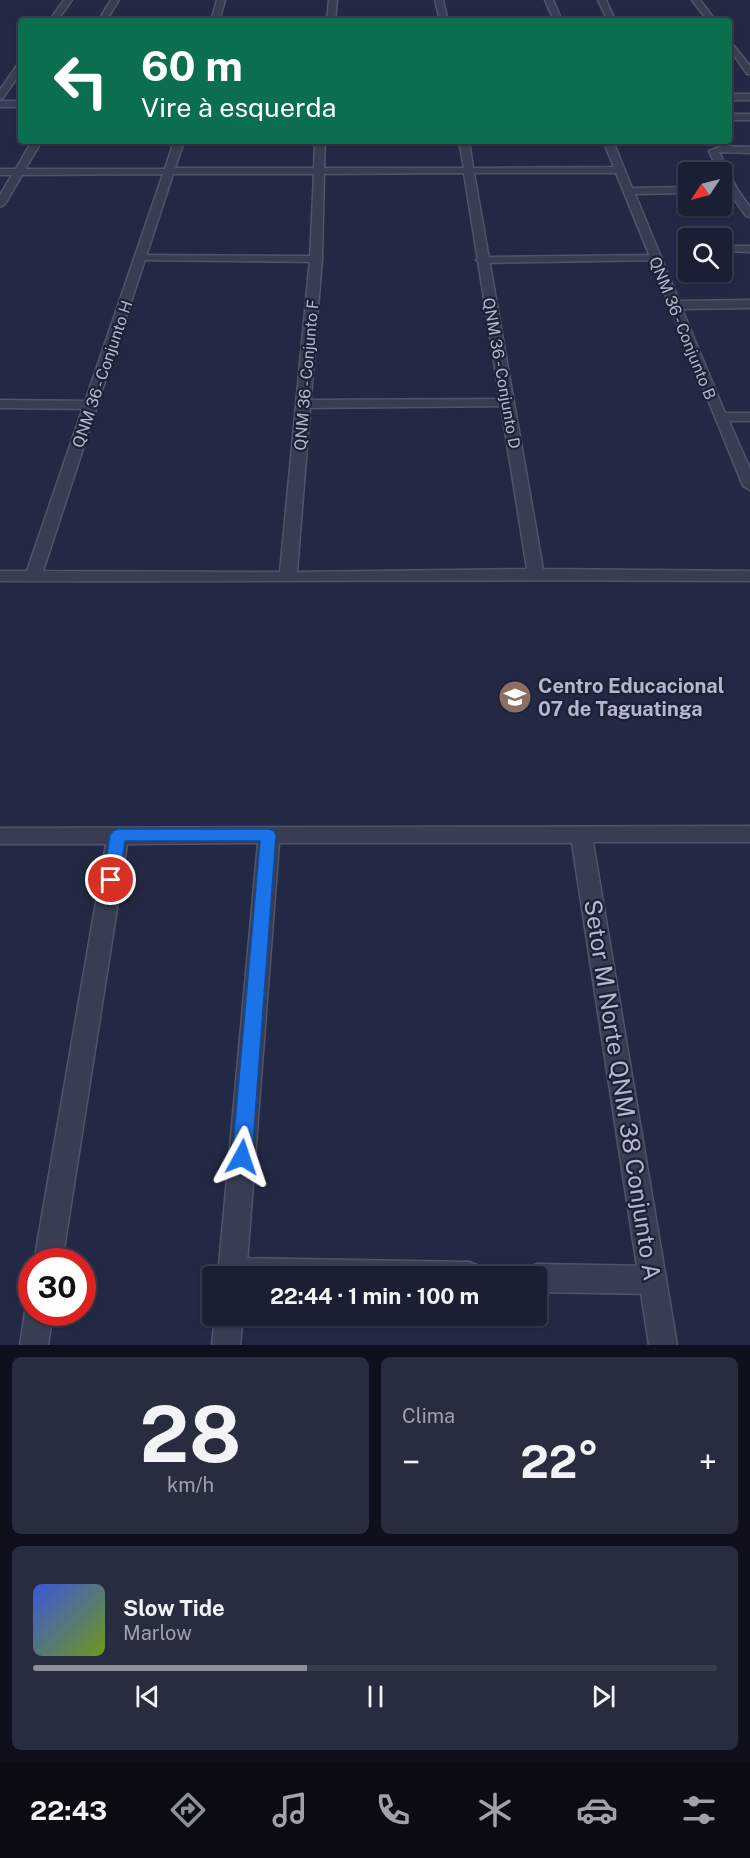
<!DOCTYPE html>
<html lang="pt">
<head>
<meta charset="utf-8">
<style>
  body { margin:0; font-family:"Public Sans",sans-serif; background:#272c3f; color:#f1f3f6; height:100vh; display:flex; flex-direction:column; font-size:22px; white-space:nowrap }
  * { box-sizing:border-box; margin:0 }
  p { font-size:20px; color:#9fa2ac }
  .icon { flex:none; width:33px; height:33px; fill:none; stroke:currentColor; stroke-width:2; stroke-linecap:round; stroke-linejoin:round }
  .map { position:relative; height:1345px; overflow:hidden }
  .drawer { display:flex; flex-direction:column; gap:12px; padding:12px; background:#0e111c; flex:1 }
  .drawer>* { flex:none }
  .top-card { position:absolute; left:18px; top:18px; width:714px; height:126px; border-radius:6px; box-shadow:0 2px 4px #0004,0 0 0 2px #383d4e; background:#0b6e4f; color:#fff; overflow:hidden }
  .needle { width:39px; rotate:235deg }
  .buttons { position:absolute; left:678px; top:162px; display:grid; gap:12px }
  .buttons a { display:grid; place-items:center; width:54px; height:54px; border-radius:6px; background:#1a1f33; box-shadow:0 2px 4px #0004,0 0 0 2px #383d4e; font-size:30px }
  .speed { position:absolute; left:18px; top:1248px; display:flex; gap:12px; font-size:30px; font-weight:700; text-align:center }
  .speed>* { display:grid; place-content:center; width:78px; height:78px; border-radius:50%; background:#1a1f33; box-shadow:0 2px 4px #0004,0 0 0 2px #383d4e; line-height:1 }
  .speed .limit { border:9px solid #d22; background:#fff; color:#111 }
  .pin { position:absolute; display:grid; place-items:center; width:51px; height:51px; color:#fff; margin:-26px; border:3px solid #fff; border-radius:50%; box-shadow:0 2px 6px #0007 }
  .me { position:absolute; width:66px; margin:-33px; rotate:5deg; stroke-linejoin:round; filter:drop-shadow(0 0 4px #0008) }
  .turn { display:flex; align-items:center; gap:21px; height:126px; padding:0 24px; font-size:27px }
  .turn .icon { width:78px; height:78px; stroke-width:2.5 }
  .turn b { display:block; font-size:42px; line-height:51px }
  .big { font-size:45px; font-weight:700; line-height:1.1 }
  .drawer .tile { flex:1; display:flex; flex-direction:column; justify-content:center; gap:9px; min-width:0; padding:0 21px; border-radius:9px; background:#272c3f }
  .drawer .dial { align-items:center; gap:0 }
  .dial b { font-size:78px; line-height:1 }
  .song { display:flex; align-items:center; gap:18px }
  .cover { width:72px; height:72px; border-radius:9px; background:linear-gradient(135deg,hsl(230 70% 55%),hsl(80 70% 35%)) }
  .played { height:6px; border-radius:3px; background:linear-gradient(90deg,#8c9099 40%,#383d4e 40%) }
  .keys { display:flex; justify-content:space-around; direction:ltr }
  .heat { display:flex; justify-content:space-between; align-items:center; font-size:33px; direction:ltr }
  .drawer .tiles { flex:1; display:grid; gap:12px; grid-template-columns:1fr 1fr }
  .tile:last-child { grid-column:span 2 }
  .trip { position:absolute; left:202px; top:1266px; width:345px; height:60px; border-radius:6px; background:#1a1f33; box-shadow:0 2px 4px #0004,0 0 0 2px #383d4e; font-weight:700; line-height:60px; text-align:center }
  .dock { display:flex; height:96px; justify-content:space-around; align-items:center; background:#0a0c14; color:#9fa2ac }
  .dock .icon { width:42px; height:42px }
  .dock .selected { color:#8c9099 }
  .dock b { font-size:27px; color:#f1f3f6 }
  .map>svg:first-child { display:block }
</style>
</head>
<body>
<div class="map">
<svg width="750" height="1345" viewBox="0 0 750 1345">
  <rect width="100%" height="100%" fill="#232944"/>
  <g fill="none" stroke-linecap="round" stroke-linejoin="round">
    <g stroke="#50546a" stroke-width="3">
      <g id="pedestrian">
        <rect x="0" y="101" width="21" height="6"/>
        <polygon points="142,255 316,256 322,259 316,262 138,260 138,256"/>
        <polygon points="655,255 661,258 659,260 482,263 476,260 482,257"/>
        <polygon points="507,399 514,403 512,406 303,408 296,404 303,400"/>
        <polygon points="0,400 92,401 99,405 92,409 0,408"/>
        <polygon points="233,1258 469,1262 479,1266 483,1276 221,1276 219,1272 223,1262"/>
        <polygon points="537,1264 652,1266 662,1270 666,1280 662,1290 652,1294 537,1292 537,1276 524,1276 527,1268"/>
      </g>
    </g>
    <g stroke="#50546a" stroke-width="3">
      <g id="minor">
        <polygon points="64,0 72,0 57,21 49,21"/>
        <polygon points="111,0 119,0 106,21 98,21"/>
        <polygon points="217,0 225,0 219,21 211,21"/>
        <polygon points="329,0 337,0 335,21 327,21"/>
        <polygon points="435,0 443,0 448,21 440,21"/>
        <polygon points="545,0 553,0 562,21 554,21"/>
        <polygon points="598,0 606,0 614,18 620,21 608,21"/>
        <polygon points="692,0 700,0 716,21 708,21"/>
        <polygon points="729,40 750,66 750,74 747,74 729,48"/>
        <polygon points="18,64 21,64 21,72 3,98 0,99 0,90"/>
        <rect x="729" y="94" width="21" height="6"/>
        <rect x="729" y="114" width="21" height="6"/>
        <path d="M32,141H42L25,169H165L174,141H184L175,168H314L315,141H325L324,168H464L459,141H469L473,168L614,167L603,141H613L632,188L688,187V193L635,194L679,301L750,300V308L682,309L725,413H750V421H729L750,469V490L743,486L616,173H474L543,569L750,571V581C500,579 250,582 0,581V571H27L163,174L22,175L5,204L0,207V195L12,175H0V169H16ZM464,173L527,569L297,572L322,259L324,174ZM173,174H314L310,259L280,572L43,571Z"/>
        <polygon points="722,146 750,147 750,153 719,152 737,189 750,207 750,217 746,216 729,192 722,192 722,186 726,186 722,172 719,172 709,151"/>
        <polygon points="731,246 750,246 750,252 727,251 725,249"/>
        <polygon points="750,826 750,842 593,842 677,1345 649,1345 572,843 279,843 246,1276 218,1276 258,843 127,844 62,1262 34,1262 106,844 0,844 0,828"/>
        <polygon points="32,1301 32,1312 53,1312 48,1345 20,1345 25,1312"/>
        <polygon points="215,1316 243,1316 240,1345 212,1345"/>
      </g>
    </g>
    <use href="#pedestrian" fill="#383d53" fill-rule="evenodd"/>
    <use href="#minor" fill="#383d53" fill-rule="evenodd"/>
  </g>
  <polygon fill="#1a73e8" stroke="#114b97" stroke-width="1.5" points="118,829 269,829 274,831 276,835 252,1157 249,1164 242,1167 235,1164 232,1157 260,841 125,841 119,880 116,885 111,886 105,885 103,880 110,835 113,831"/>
  <defs>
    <g id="school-disc" transform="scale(1.725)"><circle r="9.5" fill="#8d6e63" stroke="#1c2138"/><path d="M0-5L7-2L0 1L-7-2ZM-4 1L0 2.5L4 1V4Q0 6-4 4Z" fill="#fff"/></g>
  </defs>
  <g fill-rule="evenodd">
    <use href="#school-disc" x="515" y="697"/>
  </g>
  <g text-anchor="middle" stroke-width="4.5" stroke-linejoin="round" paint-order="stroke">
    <g font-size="16" fill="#b5b8cd" stroke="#1c2138">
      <text transform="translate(683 328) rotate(68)" y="6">QNM 36 - Conjunto B</text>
      <text transform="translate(502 373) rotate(80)" y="6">QNM 36 - Conjunto D</text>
      <text transform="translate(102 374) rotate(-71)" y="6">QNM 36 - Conjunto H</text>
      <text transform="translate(306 375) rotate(-85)" y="6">QNM 36 - Conjunto F</text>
    </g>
    <g font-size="20" font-weight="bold" fill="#b5b8cd" stroke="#1c2138" text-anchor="start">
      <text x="538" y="693">Centro Educacional<tspan x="538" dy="23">07 de Taguatinga</tspan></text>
    </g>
    <g font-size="24" fill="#b5b8cd" stroke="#1c2138">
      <text transform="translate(622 1090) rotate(81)" y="8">Setor M Norte QNM 38 Conjunto A</text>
    </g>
  </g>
</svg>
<div class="buttons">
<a><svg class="needle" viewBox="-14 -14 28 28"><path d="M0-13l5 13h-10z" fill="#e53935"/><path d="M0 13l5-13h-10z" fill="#9fa2ac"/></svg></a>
<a><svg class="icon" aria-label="search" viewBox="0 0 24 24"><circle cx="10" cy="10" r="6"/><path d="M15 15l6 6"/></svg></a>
</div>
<div class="speed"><div class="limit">30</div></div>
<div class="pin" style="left:111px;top:880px;background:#d93025"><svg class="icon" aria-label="arrive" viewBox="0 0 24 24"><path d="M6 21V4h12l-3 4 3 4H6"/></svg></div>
<svg class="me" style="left:242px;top:1157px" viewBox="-20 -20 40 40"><path d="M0-17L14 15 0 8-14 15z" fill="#1a73e8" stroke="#fff" stroke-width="4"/></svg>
<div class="trip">22:44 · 1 min · 100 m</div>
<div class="top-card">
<div class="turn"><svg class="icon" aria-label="left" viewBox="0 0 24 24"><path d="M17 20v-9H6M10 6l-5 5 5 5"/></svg><div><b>60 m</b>Vire à esquerda</div></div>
</div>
</div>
<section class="drawer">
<div class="tiles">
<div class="tile dial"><b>28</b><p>km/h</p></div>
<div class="tile"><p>Clima</p>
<div class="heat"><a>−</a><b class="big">22°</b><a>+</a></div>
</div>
<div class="tile">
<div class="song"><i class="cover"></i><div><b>Slow Tide</b><p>Marlow</p></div></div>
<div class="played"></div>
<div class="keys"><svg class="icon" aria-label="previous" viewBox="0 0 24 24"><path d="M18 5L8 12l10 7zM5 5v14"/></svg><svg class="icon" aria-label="pause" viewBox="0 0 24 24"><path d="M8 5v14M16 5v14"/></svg><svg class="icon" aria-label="next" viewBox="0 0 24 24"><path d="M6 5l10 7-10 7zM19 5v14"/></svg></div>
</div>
</div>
</section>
<nav class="dock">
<b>22:43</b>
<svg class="icon selected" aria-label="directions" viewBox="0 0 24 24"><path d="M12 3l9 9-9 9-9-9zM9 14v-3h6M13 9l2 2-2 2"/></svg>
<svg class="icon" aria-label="music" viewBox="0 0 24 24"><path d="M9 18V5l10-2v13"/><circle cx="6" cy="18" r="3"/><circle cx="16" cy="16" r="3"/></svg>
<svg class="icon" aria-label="phone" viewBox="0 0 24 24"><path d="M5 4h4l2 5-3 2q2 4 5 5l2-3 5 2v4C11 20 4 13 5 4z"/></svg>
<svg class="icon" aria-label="climate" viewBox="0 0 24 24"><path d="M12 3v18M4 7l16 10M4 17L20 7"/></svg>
<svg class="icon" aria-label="car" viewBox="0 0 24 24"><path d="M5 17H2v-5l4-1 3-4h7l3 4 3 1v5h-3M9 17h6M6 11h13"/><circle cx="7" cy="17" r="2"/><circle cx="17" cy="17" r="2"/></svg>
<svg class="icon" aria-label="filters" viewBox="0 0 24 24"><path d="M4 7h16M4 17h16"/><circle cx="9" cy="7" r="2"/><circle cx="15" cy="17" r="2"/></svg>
</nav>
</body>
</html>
